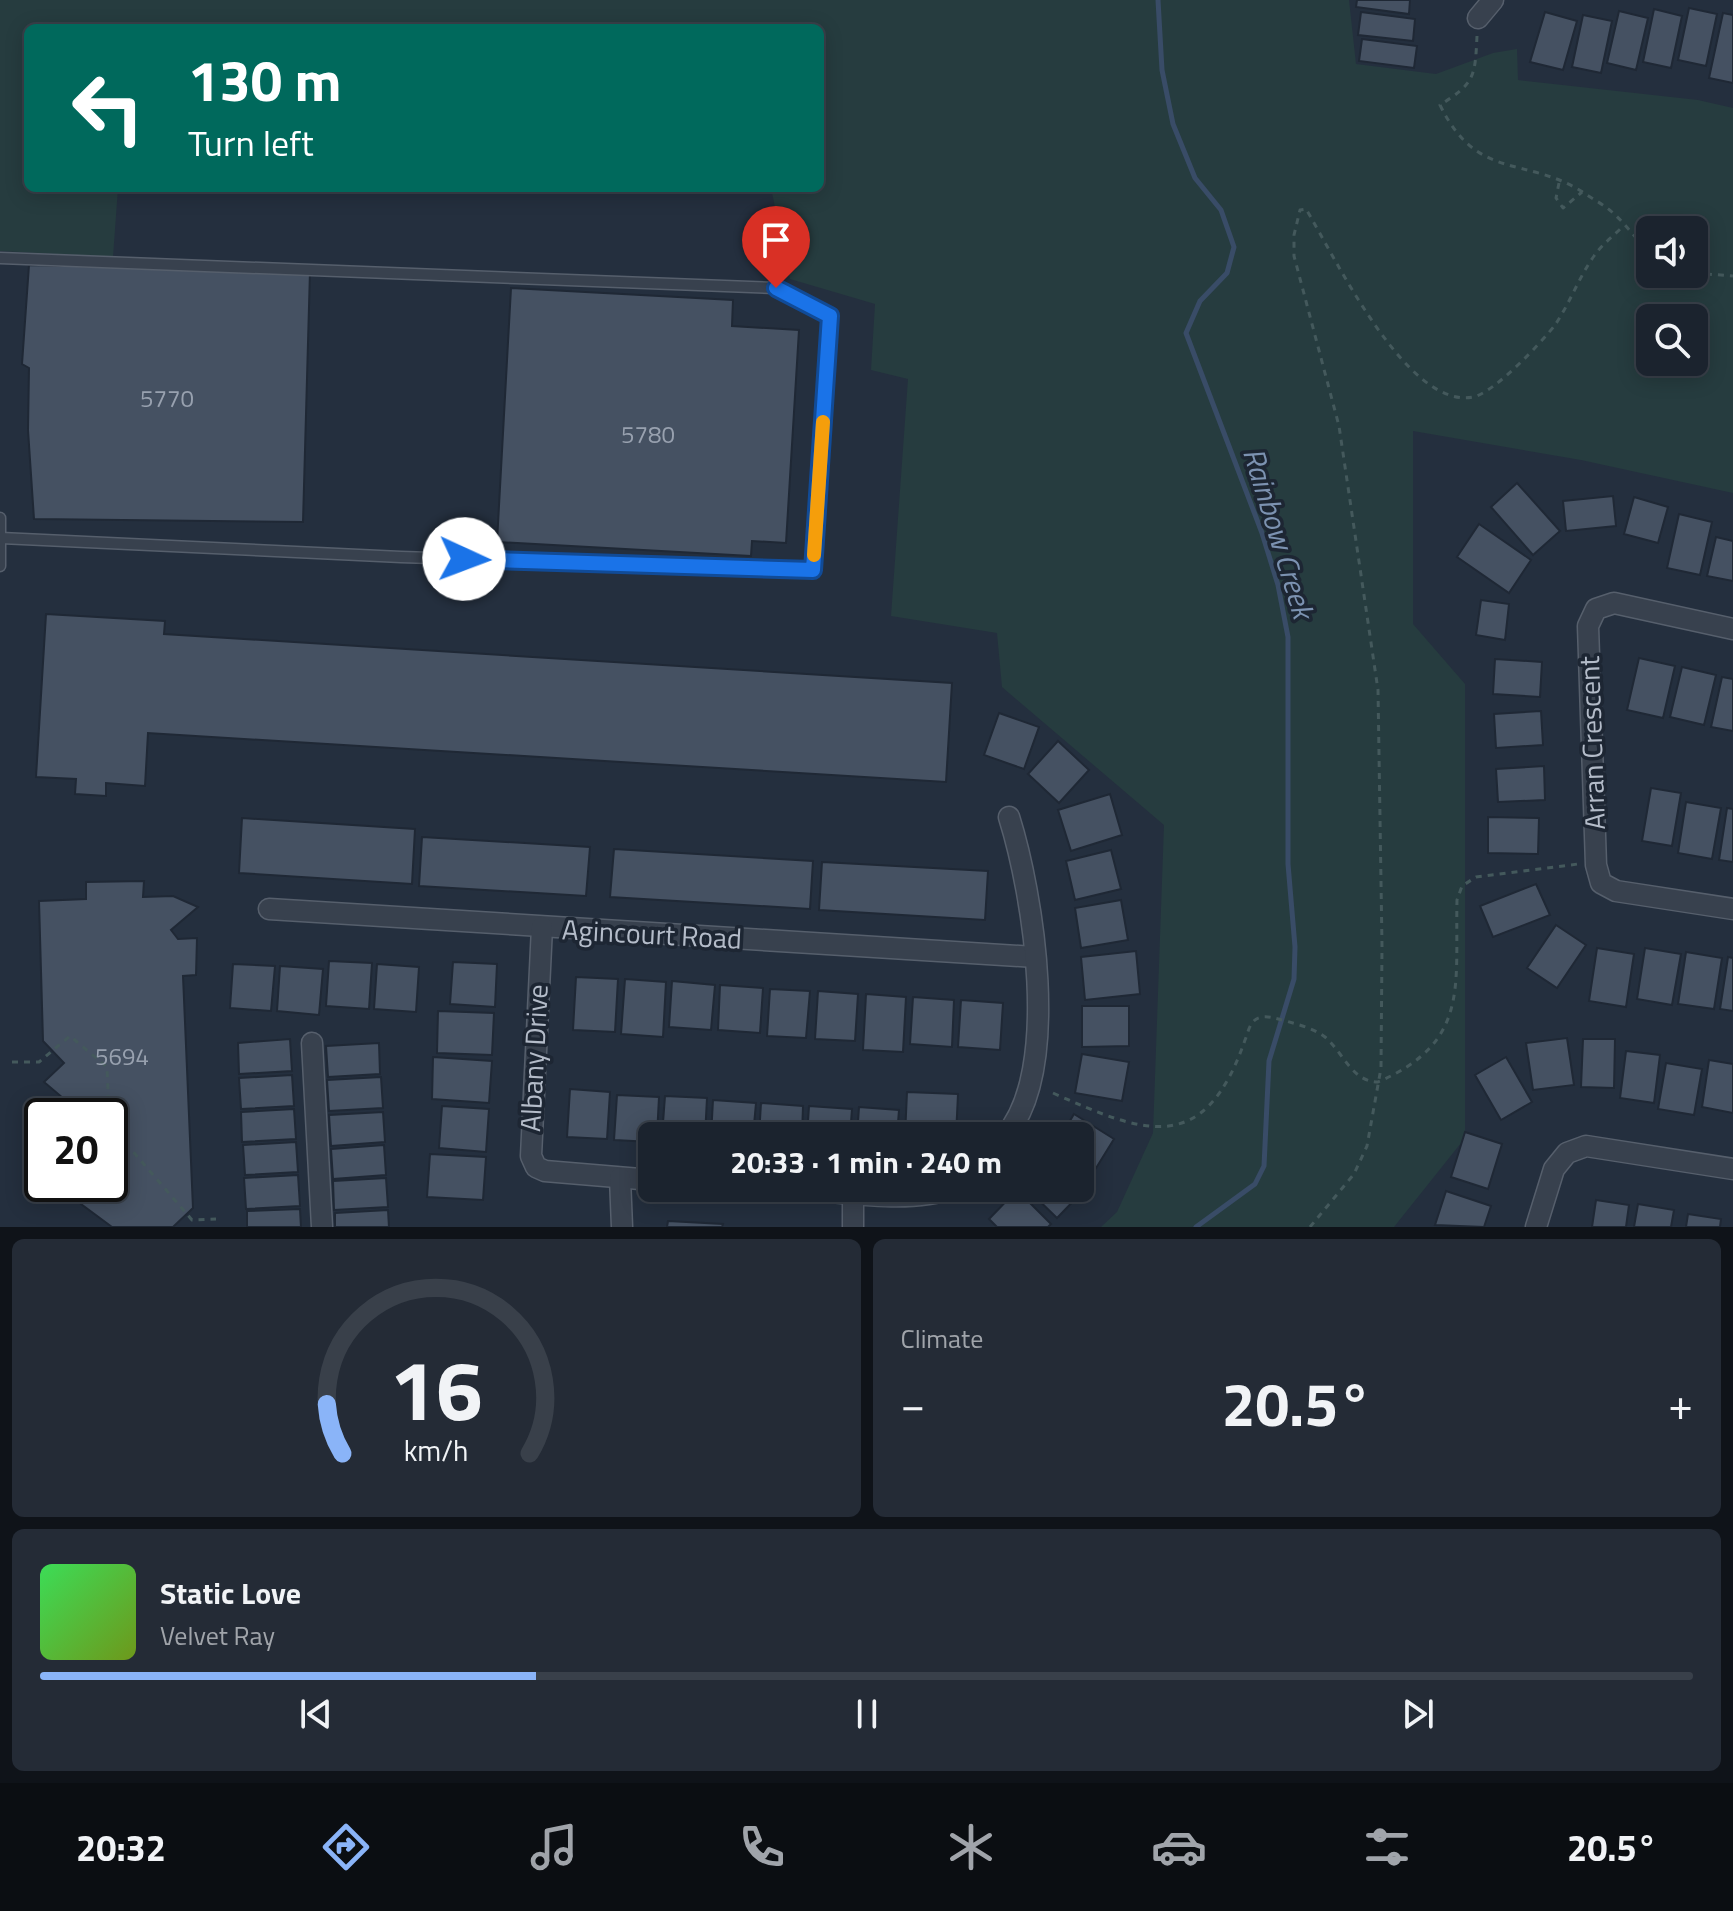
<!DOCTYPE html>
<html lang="en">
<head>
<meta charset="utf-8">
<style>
  body { margin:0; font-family:"Titillium Web",sans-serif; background:#242b36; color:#f1f3f6; height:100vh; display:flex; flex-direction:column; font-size:30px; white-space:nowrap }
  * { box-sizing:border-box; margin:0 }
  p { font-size:26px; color:#a0a4aa }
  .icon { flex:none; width:44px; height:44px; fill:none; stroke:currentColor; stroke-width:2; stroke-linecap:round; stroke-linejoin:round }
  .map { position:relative; height:1227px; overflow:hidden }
  .panel { display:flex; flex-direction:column; gap:12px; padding:12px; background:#0f1319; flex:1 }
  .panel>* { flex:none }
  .top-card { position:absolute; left:24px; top:24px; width:800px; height:168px; border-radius:12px; box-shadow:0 4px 20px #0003,0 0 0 2px #39404a; background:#00695c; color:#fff; overflow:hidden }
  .buttons { position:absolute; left:1636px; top:216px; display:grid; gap:16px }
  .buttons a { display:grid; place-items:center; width:72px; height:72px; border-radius:12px; background:#1b232e; box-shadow:0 4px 20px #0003,0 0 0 2px #39404a; font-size:40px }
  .speed { position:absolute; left:24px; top:1098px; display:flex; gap:16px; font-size:40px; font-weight:700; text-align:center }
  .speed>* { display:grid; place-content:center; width:104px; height:104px; border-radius:50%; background:#1b232e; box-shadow:0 4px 20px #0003,0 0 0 2px #39404a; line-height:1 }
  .speed .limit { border:4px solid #111; border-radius:12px; background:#fff; color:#111 }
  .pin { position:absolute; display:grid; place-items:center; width:68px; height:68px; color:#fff; margin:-82px -34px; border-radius:50% 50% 50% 0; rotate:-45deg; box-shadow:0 0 8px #0007 }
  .pin .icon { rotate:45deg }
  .me { position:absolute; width:88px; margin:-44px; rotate:92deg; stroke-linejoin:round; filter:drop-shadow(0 0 6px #0008) }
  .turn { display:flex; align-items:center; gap:28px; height:168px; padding:0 32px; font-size:36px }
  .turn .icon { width:104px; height:104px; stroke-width:2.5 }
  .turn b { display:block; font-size:56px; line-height:68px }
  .big { font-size:60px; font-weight:700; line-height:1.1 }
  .panel .widget { flex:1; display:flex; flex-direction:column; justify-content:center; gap:12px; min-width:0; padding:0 28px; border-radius:12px; background:#242b36 }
  .panel .dial { align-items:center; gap:0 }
  .dial svg { height:208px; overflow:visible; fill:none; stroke:#39404a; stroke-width:7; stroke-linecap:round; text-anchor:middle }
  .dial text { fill:#f1f3f6; stroke:none }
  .song { display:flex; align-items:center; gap:24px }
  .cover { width:96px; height:96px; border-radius:12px; background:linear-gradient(135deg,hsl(130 70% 55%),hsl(80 70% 35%)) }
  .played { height:8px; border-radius:4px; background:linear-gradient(90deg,#8ab4f8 30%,#39404a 30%) }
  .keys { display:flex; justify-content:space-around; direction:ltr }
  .heat { display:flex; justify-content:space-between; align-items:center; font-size:44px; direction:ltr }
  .panel .tiles { flex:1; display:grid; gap:12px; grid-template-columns:1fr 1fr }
  .widget:last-child { grid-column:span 2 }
  .trip { position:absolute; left:638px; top:1122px; width:456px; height:80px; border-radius:12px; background:#1b232e; box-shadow:0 4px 20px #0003,0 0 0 2px #39404a; font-weight:700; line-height:80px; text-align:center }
  .menu { display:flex; height:128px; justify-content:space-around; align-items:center; background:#0b0e12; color:#a0a4aa }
  .menu .icon { width:56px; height:56px }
  .menu .selected { color:#8ab4f8 }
  .menu b { font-size:36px; color:#f1f3f6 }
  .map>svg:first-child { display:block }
</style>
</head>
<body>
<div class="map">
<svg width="1733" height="1227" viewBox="0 0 1733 1227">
  <rect width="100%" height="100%" fill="#242f3e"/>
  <path fill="#263c3f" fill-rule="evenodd" d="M0,0H1349L1356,64L1436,74L1493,53L1517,49L1518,80L1698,100L1733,108V493L1581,460L1413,431V624L1465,684V1138L1394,1227H1101L1117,1212L1153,1133L1164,825L1002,687L997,633L891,616L908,379L871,370L875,304L790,279L771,188H820V28H28V188H118L113,257L0,251ZM1650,230H1694V274H1650ZM1650,318H1694V362H1650Z"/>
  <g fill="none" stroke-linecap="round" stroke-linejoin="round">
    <polyline stroke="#394c67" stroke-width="5" points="1158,0 1162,70 1173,124 1195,178 1221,210 1234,247 1227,273 1200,301 1186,333 1262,533 1278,585 1288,637 1288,864 1295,947 1294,979 1269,1061 1264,1166 1255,1184 1196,1227"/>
  </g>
  <g fill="#455162" stroke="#1f2835" stroke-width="2">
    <polygon points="1357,0 1410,0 1409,14 1356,7"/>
    <polygon points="1689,8 1717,14 1706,66 1678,60"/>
    <polygon points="1654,9 1682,16 1671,68 1643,62"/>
    <polygon points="1619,11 1648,18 1636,70 1607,63"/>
    <polygon points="1361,12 1415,19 1413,41 1358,35"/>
    <polygon points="1545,12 1577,21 1563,70 1530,62"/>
    <polygon points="1723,13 1733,15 1733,83 1709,78"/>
    <polygon points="1583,15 1612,21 1601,73 1572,67"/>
    <polygon points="1362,39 1417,46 1414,68 1359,61"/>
    <polygon points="29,265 310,271 303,522 34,519 28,430 29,368 22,364"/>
    <polygon points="511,288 733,300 732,326 799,330 786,543 752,541 751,556 497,542"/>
    <polygon points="1517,483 1560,531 1533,555 1491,507"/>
    <polygon points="1613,496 1616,526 1566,531 1563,501"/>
    <polygon points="1634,497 1668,507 1658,543 1624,534"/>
    <polygon points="1679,514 1712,522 1700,575 1667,568"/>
    <polygon points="1479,524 1531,560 1509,593 1457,557"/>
    <polygon points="1716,537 1733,541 1733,581 1707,576"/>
    <polygon points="1481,600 1509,604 1505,640 1476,635"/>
    <polygon points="46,614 165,621 164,634 952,683 946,782 148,733 145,786 106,783 106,796 75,794 76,779 36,777"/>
    <polygon points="1639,658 1675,666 1663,718 1627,710"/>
    <polygon points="1495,659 1542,662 1540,697 1493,694"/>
    <polygon points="1682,667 1716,675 1704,725 1670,717"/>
    <polygon points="1722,677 1733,679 1733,731 1711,727"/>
    <polygon points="1541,711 1543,745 1496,748 1494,714"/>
    <polygon points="999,713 1039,727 1024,769 984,755"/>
    <polygon points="1058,741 1089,770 1059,803 1028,774"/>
    <polygon points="1544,766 1545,800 1498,802 1496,769"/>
    <polygon points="1651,788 1681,793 1672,846 1642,841"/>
    <polygon points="1110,794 1122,835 1071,851 1058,810"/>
    <polygon points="1686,802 1721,808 1712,859 1678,853"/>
    <polygon points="1727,808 1733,809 1733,862 1719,860"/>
    <polygon points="1488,817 1539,818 1538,854 1488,853"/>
    <polygon points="242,818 415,829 412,884 239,873"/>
    <polygon points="422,837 590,847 586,896 419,886"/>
    <polygon points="614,849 813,861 810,909 610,897"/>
    <polygon points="1111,850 1121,889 1075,900 1066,861"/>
    <polygon points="822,862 988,871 985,920 819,910"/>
    <polygon points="144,881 143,897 173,896 198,907 171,930 178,939 197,938 196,975 183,976 193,1208 173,1227 112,1227 54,1184 110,1184 110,1116 48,1116 63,1098 44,1082 64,1063 43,1041 39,901 86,899 86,882"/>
    <polygon points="1536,884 1550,915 1493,937 1480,906"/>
    <polygon points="1121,900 1128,940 1081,948 1075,908"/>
    <polygon points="1556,925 1586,945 1557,988 1527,968"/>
    <polygon points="1597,948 1634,954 1626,1007 1589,1001"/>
    <polygon points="1645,948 1681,954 1672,1005 1637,999"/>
    <polygon points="1136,951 1140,994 1085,1000 1081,957"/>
    <polygon points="1686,952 1722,958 1714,1009 1678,1004"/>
    <polygon points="1728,957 1733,958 1733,1011 1720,1009"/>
    <polygon points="329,961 372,963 369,1009 326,1006"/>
    <polygon points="453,962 497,964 495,1007 450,1004"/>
    <polygon points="233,964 275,966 271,1011 230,1008"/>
    <polygon points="377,964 419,967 416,1012 374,1009"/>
    <polygon points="280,966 323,969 319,1015 277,1011"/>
    <polygon points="576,977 618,979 615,1032 573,1030"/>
    <polygon points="625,979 666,982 663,1037 621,1034"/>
    <polygon points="672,981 715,985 711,1030 669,1027"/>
    <polygon points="720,985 763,988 760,1033 718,1030"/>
    <polygon points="770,989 810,991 806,1038 767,1036"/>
    <polygon points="818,991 858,994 855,1041 815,1039"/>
    <polygon points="866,994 906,997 903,1052 863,1050"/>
    <polygon points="913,997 954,1000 952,1047 910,1044"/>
    <polygon points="961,1000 1003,1003 1000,1050 958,1047"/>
    <polygon points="1082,1006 1129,1006 1129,1046 1082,1047"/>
    <polygon points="438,1011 494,1013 492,1055 437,1053"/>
    <polygon points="1567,1038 1574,1085 1533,1090 1526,1043"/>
    <polygon points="290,1039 292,1071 239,1074 238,1043"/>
    <polygon points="1583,1039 1615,1039 1614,1088 1581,1087"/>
    <polygon points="379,1043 380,1074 328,1077 326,1046"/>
    <polygon points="1626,1051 1660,1055 1654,1103 1620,1098"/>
    <polygon points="1082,1054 1129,1062 1122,1101 1075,1093"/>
    <polygon points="433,1057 492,1061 489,1103 432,1099"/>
    <polygon points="1506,1057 1532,1102 1501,1120 1475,1075"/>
    <polygon points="1709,1060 1733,1064 1733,1113 1702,1107"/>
    <polygon points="1666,1063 1702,1069 1694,1115 1658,1109"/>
    <polygon points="292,1075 294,1106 241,1109 239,1078"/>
    <polygon points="381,1077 383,1108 329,1111 327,1080"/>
    <polygon points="570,1089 610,1092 607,1139 567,1137"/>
    <polygon points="907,1092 958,1094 956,1136 905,1136"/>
    <polygon points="617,1095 659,1097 657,1136 652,1136 652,1142 614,1140"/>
    <polygon points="665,1096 707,1098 705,1136 662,1136"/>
    <polygon points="713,1100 756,1103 753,1136 711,1136"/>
    <polygon points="761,1103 803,1106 802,1136 759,1136"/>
    <polygon points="442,1106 489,1109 486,1152 439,1148"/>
    <polygon points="809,1106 852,1109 850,1136 807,1136"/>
    <polygon points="859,1107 899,1110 897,1136 857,1136"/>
    <polygon points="294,1109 296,1139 242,1142 241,1112"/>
    <polygon points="383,1112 385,1142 331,1146 329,1115"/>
    <polygon points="1074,1114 1114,1139 1093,1173 1080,1165 1080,1136 1061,1136"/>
    <polygon points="1465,1132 1502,1144 1488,1189 1451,1177"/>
    <polygon points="296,1142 298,1172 245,1175 243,1145"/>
    <polygon points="384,1145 386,1175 333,1179 331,1149"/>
    <polygon points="430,1154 486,1157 483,1200 427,1197"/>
    <polygon points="298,1175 300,1206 246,1209 244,1178"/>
    <polygon points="386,1178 388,1207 334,1210 333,1181"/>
    <polygon points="1080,1185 1085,1189 1057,1218 1026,1188 1080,1188"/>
    <polygon points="1017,1190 1051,1224 1048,1227 997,1227 989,1219"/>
    <polygon points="1446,1191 1491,1206 1484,1227 1435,1225"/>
    <polygon points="1596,1200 1629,1205 1626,1227 1592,1227"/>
    <polygon points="1638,1204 1674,1210 1671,1227 1634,1227"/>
    <polygon points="300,1209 301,1227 247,1227 247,1211"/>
    <polygon points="388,1210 389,1227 335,1227 335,1213"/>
    <polygon points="1688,1214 1721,1219 1720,1227 1686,1227"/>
    <polygon points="668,1221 723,1224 722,1227 667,1227"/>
  </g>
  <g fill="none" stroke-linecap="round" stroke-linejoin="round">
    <g stroke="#565f6c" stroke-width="13">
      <g id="service">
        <polyline points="0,258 776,288 830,316 813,570 401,557 1,538"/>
        <polyline points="0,518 0,566"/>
      </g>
    </g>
    <g stroke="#565f6c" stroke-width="23">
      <g id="minor">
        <polyline points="1478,18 1493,0"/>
        <polyline points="1733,629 1614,603 1596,609 1588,626 1596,865 1601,883 1616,891 1733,909"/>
        <polyline points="269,909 1035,957"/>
        <polyline points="542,927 531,1156 536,1167 545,1171 652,1180"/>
        <polyline points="312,1043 322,1227"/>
        <path d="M1005,1136C1062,1071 1033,893 1009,817"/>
        <polyline points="620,1178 622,1227"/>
        <path d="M788,1188C834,1191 910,1205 952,1188"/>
        <polyline points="853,1192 853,1227"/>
        <polyline points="1536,1227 1554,1169 1567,1153 1586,1146 1733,1169"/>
      </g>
    </g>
    <g stroke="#44595c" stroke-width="3" stroke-dasharray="6 6" stroke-linecap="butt">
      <path d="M1477,36C1475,77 1475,83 1440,105C1477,181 1524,156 1581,191C1591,198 1603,204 1612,212C1626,224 1636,240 1650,252"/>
      <polyline points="1559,183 1556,198 1563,208 1582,192"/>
      <polyline points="1694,273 1733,276"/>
      <polyline points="12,1062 39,1062 70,1036 107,1067 109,1116"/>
      <path d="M1053,1093C1143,1133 1204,1159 1245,1040C1249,1030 1250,1019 1262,1017C1270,1016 1277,1019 1286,1021C1299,1025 1313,1028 1325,1037C1343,1052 1352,1082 1378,1082C1470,1042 1455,987 1457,900L1462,886L1476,877L1578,864"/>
      <polyline points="110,1125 192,1220 216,1219"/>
      <path d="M1310,1227L1354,1174L1367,1146L1381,1068L1382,946L1378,690L1339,426L1294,256V235L1300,210L1306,209C1335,257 1407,410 1473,397C1494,393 1541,343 1555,325C1570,303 1579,277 1594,256C1602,244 1615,235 1624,225"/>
    </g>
    <use href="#service" stroke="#38414e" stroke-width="10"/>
    <use href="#minor" stroke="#38414e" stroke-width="20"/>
  </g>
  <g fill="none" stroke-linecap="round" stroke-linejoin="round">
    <g stroke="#114b97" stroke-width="20">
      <polyline id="route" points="464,559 813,570 830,316 776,288"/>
    </g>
    <use href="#route" stroke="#1a73e8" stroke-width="14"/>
    <polyline stroke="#f59e0b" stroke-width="14" points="814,555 823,422"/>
  </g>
  <g text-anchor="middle" stroke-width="7" stroke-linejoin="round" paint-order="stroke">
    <g font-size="24" fill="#98a1af">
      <text x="167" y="407">5770</text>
      <text x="648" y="443">5780</text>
      <text x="122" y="1065">5694</text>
    </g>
    <g font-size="28" fill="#b4bcc9" stroke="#1d2633">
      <text transform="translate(1592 743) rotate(-92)" y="10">Arran Crescent</text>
      <text transform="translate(652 934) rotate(3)" y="10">Agincourt Road</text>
      <text transform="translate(534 1058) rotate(-87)" y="10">Albany Drive</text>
    </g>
    <g font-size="30" font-style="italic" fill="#7c92b1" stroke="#1d2633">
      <text transform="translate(1278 533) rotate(73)" y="10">Rainbow Creek</text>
    </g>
  </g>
</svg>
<div class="buttons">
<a><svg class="icon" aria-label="sound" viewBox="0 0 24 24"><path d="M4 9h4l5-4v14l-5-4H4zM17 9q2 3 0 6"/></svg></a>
<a><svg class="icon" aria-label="search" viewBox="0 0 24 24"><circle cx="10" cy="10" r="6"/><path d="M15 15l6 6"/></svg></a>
</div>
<div class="speed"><div class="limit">20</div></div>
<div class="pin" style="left:776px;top:288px;background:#d93025"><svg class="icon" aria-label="arrive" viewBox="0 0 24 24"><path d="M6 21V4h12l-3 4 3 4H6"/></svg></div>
<svg class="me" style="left:464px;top:559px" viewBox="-20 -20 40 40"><circle r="19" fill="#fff"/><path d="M0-13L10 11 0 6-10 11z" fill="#1a73e8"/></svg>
<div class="trip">20:33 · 1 min · 240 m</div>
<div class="top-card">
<div class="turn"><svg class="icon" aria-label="left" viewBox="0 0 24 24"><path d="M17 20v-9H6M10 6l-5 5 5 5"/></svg><div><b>130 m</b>Turn left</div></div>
</div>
</div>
<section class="panel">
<div class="tiles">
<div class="widget dial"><svg viewBox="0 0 100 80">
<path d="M14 69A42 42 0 1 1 86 69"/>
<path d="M14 69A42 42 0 0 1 8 50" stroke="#8ab4f8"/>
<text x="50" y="56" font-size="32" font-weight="700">16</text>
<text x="50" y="72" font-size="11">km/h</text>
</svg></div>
<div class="widget"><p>Climate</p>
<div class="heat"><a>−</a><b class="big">20.5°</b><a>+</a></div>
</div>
<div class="widget">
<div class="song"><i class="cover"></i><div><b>Static Love</b><p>Velvet Ray</p></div></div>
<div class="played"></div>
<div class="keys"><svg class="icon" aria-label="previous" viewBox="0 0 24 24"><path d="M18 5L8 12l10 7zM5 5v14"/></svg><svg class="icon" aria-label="pause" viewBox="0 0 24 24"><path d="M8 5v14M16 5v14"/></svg><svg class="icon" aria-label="next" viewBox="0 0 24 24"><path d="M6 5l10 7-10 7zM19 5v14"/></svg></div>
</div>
</div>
</section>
<nav class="menu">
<b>20:32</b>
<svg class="icon selected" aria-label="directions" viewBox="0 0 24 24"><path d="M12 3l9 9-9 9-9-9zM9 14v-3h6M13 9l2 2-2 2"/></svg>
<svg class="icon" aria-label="music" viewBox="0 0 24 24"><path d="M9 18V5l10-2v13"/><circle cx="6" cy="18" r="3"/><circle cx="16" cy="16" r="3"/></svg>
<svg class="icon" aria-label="phone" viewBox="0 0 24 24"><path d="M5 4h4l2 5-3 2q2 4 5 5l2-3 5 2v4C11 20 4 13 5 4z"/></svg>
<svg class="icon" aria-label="climate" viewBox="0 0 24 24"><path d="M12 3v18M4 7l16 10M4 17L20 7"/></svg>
<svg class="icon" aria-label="car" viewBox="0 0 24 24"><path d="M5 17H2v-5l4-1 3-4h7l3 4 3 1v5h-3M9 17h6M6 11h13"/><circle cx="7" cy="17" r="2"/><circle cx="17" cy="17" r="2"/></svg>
<svg class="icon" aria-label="filters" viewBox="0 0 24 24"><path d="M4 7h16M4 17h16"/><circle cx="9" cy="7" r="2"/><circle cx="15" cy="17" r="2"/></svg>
<b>20.5°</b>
</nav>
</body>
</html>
